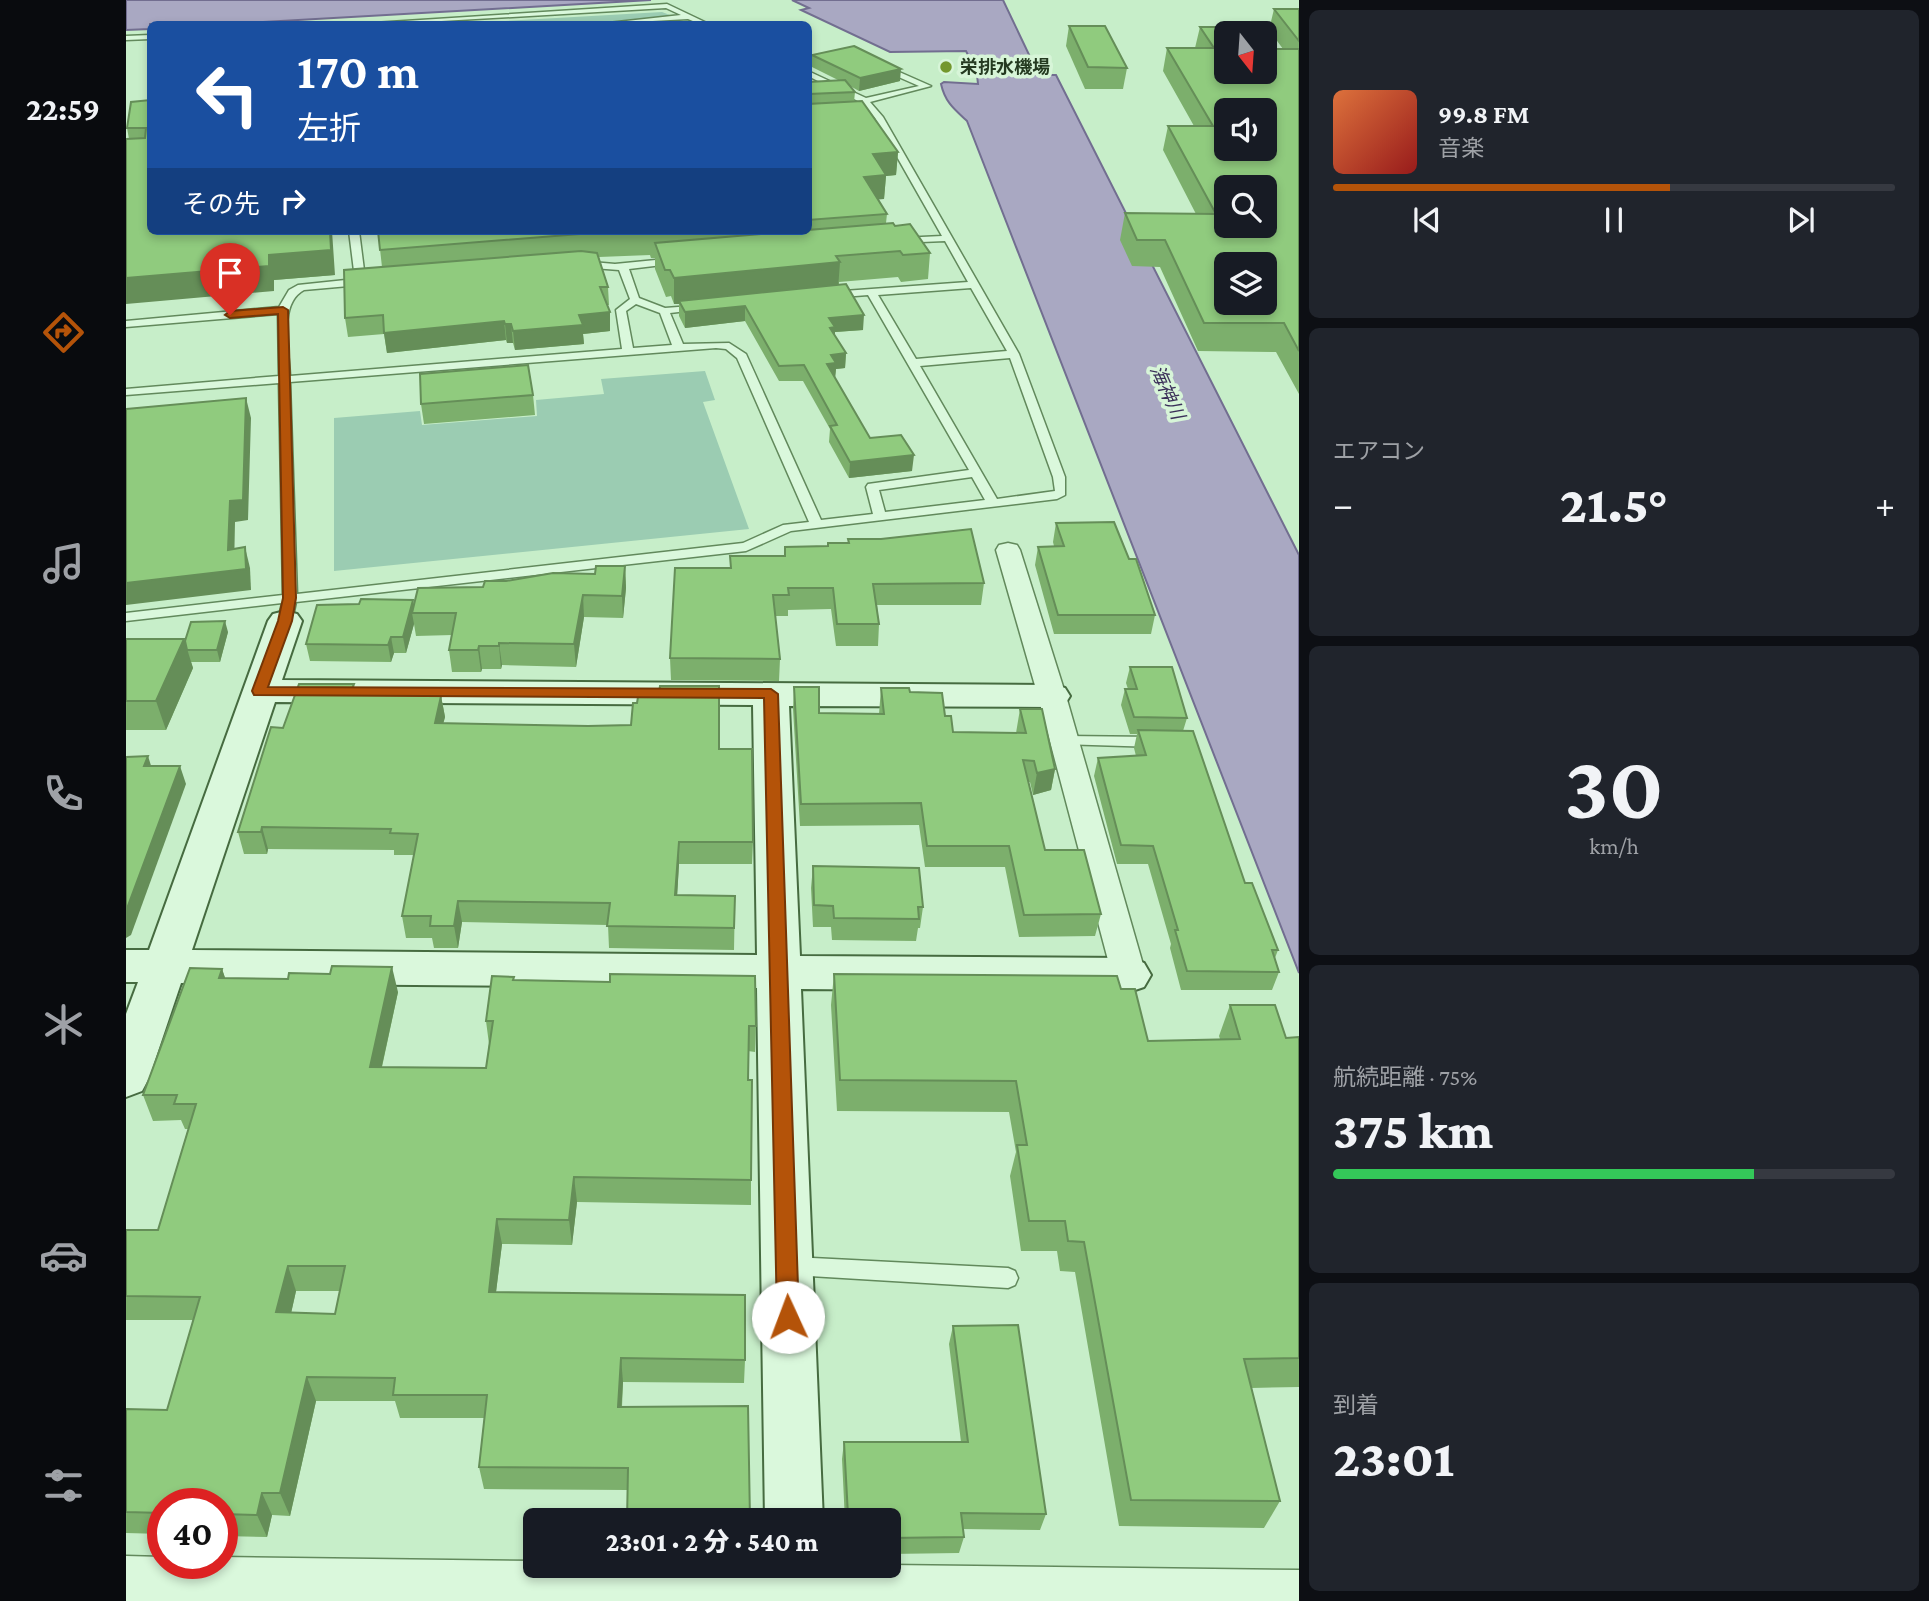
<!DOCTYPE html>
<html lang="ja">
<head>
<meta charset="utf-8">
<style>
  body { margin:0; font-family:"Crimson Pro","Noto Sans JP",serif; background:#20242c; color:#f1f3f6; height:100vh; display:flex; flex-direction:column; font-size:26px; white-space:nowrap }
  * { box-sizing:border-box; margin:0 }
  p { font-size:23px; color:#9ea1a6 }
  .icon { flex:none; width:38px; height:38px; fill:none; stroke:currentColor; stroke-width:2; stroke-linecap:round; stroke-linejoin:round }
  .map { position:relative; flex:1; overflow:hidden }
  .side { display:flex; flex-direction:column; gap:10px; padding:10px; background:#0d0f14; width:630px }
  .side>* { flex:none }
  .hud { position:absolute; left:21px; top:21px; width:665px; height:214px; border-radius:10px; box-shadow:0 4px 10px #0003; background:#1a4fa0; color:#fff; overflow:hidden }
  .needle { width:46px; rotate:163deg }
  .controls { position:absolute; left:1088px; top:21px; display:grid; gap:14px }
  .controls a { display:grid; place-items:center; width:63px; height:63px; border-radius:10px; background:#171b24; box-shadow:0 4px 10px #0003; font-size:35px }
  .speed { position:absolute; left:21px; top:1488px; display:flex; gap:14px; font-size:35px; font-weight:700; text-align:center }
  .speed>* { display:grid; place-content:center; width:91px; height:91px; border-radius:50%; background:#171b24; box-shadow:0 4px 10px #0003; line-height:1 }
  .speed .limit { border:10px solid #d22; background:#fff; color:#111 }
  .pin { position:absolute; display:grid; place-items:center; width:60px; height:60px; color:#fff; margin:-72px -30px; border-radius:50% 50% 50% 0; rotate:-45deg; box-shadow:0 0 7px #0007 }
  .pin .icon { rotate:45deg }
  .me { position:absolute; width:77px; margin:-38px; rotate:358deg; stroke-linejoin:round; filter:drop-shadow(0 0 5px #0008) }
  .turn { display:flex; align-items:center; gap:24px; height:147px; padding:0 35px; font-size:32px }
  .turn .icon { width:91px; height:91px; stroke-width:2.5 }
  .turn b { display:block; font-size:49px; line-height:60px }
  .then { display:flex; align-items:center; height:66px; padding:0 35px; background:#0003; gap:14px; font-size:26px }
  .big { font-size:52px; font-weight:800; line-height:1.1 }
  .side .widget { flex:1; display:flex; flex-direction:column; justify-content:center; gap:10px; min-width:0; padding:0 24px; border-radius:10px; background:#20242c }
  .side .dial { align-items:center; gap:0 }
  .dial b { font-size:91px; line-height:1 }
  .song { display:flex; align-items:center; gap:21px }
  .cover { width:84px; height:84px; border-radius:10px; background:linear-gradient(135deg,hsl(20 70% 55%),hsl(0 70% 35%)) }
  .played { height:7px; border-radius:4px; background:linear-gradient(90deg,#b45309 60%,#363941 60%) }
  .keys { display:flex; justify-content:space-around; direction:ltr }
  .heat { display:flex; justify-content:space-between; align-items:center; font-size:38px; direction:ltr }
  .charge { height:10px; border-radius:5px; background:linear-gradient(90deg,#34c759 75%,#363941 0) }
  .trip { position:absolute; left:397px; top:1508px; width:378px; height:70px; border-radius:10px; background:#171b24; box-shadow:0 4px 10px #0003; font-weight:800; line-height:70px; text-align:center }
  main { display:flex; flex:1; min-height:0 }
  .menu { display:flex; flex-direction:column; width:126px; justify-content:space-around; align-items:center; background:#090b0e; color:#9ea1a6 }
  .menu .icon { width:49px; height:49px }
  .menu .selected { color:#b45309 }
  .menu b { font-size:32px; color:#f1f3f6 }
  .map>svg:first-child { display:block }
</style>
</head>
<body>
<main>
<nav class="menu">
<b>22:59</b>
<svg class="icon selected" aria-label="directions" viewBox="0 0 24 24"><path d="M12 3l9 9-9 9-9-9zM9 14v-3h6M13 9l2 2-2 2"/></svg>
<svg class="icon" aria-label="music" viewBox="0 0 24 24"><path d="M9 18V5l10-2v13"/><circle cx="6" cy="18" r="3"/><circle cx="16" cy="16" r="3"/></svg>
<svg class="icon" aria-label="phone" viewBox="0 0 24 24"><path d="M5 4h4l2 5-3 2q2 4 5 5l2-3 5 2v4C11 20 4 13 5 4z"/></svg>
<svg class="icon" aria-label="climate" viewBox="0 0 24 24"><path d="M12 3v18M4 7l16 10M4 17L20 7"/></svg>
<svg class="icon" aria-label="car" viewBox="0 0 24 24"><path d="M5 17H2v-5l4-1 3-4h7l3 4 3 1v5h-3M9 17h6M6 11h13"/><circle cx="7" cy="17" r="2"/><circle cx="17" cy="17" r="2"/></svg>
<svg class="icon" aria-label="filters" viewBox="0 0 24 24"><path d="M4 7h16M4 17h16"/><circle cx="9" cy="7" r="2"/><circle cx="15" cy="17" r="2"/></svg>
</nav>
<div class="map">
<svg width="1173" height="1601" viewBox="0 0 1173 1601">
  <rect width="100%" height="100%" fill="#c7eec9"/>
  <g fill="#9bccb2">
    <polygon points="536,12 549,17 456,24 326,24"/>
    <polygon points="579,371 589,400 577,402 623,529 208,571 208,418 294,411 296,425 411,416 410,400 478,394 475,379"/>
  </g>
  <g fill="#a9a8c2" stroke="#726e90" stroke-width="2">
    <polygon points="0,0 525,0 103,24 24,24 24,29 0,30"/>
    <path d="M666,0H877L907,63H891L899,75H930L1173,555V973L841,121C828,109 819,102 815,84L818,82L852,84L851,75L874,74L868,63H846L840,51L764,52L675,10L683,8Z"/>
  </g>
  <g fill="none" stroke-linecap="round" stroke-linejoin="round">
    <g stroke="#62895c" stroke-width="3">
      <g id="lane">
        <polygon points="541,4 583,24 574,24 562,19 473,24 555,15 540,8 264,24 232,24"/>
        <polygon points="24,35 24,39 0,40 0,36"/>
        <path d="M682,71L740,98L793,86L768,75L771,71L805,86L744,102L757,117L893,354L939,477V495L931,499L665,531L620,551L170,602L166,621L159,625L152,621L156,603L0,621V613L157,595L153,383L0,395V389L153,376L152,314L0,327V321L153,307L163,290L172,285L229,279L223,231H233L239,278L245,281L234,285L178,290C152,304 163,350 164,376L496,349L490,310L504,299L493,270L454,267L449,264L454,261L489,264L550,258L555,261L553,263L503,269L513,298L539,308L578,305V309L544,313L557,344L603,343L620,354L695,520L747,514L740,487L742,484L843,470L742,295L704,298L699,295L704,292L842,282L819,241L772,243V239L775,238L816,236L749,118L736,103L682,76ZM845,288L881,351L790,359L752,295ZM510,304L534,313L546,345L507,348L500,311ZM590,348L600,349L611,358L683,522L657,525L617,543L171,594L164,382ZM884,358L927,477L929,491L871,499L794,366ZM846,477L859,500L759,512L753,490Z"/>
        <polygon points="939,736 1030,737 1038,742 1030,747 934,744 931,741"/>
        <polygon points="667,1257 882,1268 889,1271 892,1278 889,1285 882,1288 667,1275 660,1273 657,1266 660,1259"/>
      </g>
    </g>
    <g stroke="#62895c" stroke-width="3">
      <g id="street">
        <polygon points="882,543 891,545 894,550 940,696 1020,975 1015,984 1003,988 991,984 986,975 912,696 870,550 873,545"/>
        <polygon points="0,1556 37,1557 37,1563 96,1563 96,1557 410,1561 410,1566 763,1565 1173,1570 1173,1601 0,1601"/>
      </g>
    </g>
    <g stroke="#466b40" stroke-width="4">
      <g id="secondary">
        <path d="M159,611L171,614L176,621L156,680L926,685L939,688L944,696L939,704L926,707L663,706L674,956L1003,958L1018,963L1025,975L1018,987L1003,992L675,989L697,1521H639L631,988L55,983L23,1078L16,1091L0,1097V1014L12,982H0V950H23L142,621L147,614ZM149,702L627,705L631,955L66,950Z"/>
        <polygon points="641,1566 700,1566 701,1601 641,1601"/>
      </g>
    </g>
    <use href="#lane" fill="#daf8dc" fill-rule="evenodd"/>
    <use href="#street" fill="#daf8dc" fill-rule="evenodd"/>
    <use href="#secondary" fill="#daf8dc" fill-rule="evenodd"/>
  </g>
  <g fill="#7caf6c" fill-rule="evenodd">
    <polygon points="1148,9 1173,9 1173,394 1150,352 1072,351 1034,267 1006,266 994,240 999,213 1070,214 1037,150 1042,126 1068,126 1037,71 1041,48 1069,48 1074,27 1106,27 1101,72 1157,49 1143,30"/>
    <polygon points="943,26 1001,68 997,89 959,89 940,46"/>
    <polygon points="686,55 774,81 733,91 724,86 729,92 728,102 772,152 770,175 760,176 758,199 752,199 761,214 760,223 769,226 804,253 802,279 775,282 772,277 713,282 713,285 737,330 709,332 709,336 720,353 719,368 710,369 709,378 744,438 786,471 723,478 703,442 704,429 677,381 653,381 619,321 559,328 553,316 553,304 548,304 545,296 540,297 529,269 529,258 525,258 524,255 473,257 482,287 483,305 481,305 484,312 484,331 457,334 458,344 389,350 387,343 381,343 380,340 261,353 258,334 222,337 219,318 256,267 252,231 682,231 682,82 712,80 686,67"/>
    <polygon points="5,102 209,275 148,280 148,291 3,139 1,128"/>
    <polygon points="407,395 409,415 298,424 295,404"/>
    <polygon points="930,523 1003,559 1029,615 1025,634 928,634 909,565 912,547 928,546 927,542"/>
    <polygon points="722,539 858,583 855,605 751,605 753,624 752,646 710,646 705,609 662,610 662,616 649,616 654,659 653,681 545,680 544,658 604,568 604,556 658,556 659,547 701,546 722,543"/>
    <polygon points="499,566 500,588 497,618 458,617 450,667 376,665 375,669 356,669 355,672 326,672 323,650 326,635 290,636 288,624 280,653 268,653 265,662 184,661 180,644 288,605 380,581 469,574"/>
    <polygon points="102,632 94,662 65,662 67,668 40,730 0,730 0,639 59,641"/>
    <polygon points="1004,667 1061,718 1057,731 1119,883 1152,950 1149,958 1153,972 1146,990 1055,990 1044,948 1045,944 1022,864 991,864 968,776 972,758 1010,756 1008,748 1011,734 1004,734 995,705 999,689 1002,689 1000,683"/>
    <polygon points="228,684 229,692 315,696 319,717 317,723 593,749 627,842 626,864 553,864 551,895 609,896 608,950 483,948 482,925 336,922 332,948 308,948 306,938 280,938 276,916 288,855 268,855 268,850 142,849 141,854 118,854 112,832"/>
    <polygon points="668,687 693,713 753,714 755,688 784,692 819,716 827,732 890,733 894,709 929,769 925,790 907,795 904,782 902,782 919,850 975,914 969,936 893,937 879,867 799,867 793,825 674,826 667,709"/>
    <polygon points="687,866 797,907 794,928 792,928 790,941 706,940 705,927 687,927 685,888"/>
    <path d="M96,969L99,978L272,992L256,1067L360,1068L363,1044L360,1021L388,980L630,1026L629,1052L622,1051V1080L625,1180V1205L451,1202L446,1245L376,1244L370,1292L619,1360L618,1383L497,1382L496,1407L622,1406L502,1490L358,1489L353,1467L358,1418H274L269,1401H190L164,1516L146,1515L141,1537L96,1536V1503H37V1534L0,1533V1409L41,1410L67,1320H0V1230H32L62,1129H59L55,1120L27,1121L17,1095ZM170,1291H214L209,1314L165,1313Z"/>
    <polygon points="708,974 995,989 1022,1041 1094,1039 1093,1036 1104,1005 1160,1038 1173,1037 1173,1387 1125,1388 1154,1501 1138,1528 993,1526 949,1272 934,1271 931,1251 895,1251 884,1176 890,1152 883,1112 711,1111 705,1005"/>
    <polygon points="827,1326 920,1514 914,1530 837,1529 838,1537 833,1553 763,1554 763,1521 719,1521 716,1459 718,1442 835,1442 823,1344"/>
  </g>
  <g fill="#658e58">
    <polygon points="775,69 774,81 733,91 734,78"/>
    <polygon points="772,152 770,175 760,176 758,199 736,201 738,177 747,154"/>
    <polygon points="204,231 206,231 209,275 148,280 148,291 0,304 0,278 143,255"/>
    <polygon points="714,262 712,289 553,301 553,304 548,304 548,278"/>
    <polygon points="619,306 619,321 559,328 559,312"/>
    <polygon points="484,312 484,331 457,334 458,344 389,350 387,331 453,315"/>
    <polygon points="738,315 737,330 709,332 708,343 703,343 703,318"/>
    <polygon points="378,321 380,340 261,353 258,333"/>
    <polygon points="379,324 385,324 387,343 381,343"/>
    <polygon points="720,353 719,368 710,369 709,378 701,364 705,355"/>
    <polygon points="120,398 125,418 122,520 109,522 108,570 102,550 104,501"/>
    <polygon points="788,455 786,471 723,478 724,462"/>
    <polygon points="119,547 124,568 125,590 0,605 0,583"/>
    <polygon points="499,566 500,588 497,618 496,596"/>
    <polygon points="457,595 458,617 450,667 448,644"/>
    <polygon points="287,600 290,613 286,613 288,624 280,653 277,637"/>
    <polygon points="99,621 102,632 94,662 91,650"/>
    <polygon points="265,637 268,653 265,662 262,645"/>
    <polygon points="58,639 67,668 40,730 30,701"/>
    <polygon points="373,643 376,665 375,669 373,646"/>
    <polygon points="353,646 356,669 355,672 352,650"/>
    <polygon points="315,696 319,717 312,744 309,723"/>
    <polygon points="22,756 28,775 18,766"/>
    <polygon points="54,766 60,784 5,935 0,938 0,911"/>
    <polygon points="929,769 925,790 907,795 911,773"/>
    <polygon points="136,827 142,849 141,854 135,832"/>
    <polygon points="553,842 553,864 550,916 549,895"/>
    <polygon points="332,901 336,922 332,948 328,926"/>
    <polygon points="266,967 272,992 250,1093 244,1067"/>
    <polygon points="96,969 105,995 93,978"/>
    <polygon points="448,1177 451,1202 446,1245 443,1220"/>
    <polygon points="371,1219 376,1244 367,1316 363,1292"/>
    <polygon points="162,1266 170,1291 160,1336 150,1312"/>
    <polygon points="495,1358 497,1382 494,1430 492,1407"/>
    <polygon points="181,1377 190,1401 164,1516 154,1493"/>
    <polygon points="136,1493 146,1515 141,1537 131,1515"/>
  </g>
  <g fill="#90cb7e" stroke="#658e58" stroke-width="2" fill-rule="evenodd">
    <polygon points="1148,9 1173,9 1173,41"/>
    <polygon points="943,26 979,26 1001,68 962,67"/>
    <path d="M1074,27H1106L1111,33H1101V72H1139V49H1173V351L1158,323H1078L1039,240H1011L999,213L1090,214L1042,126H1087L1041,48H1088ZM1101,110H1139V149H1101ZM1101,187H1139V226H1101ZM1101,264H1139V303H1101Z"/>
    <polygon points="728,46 775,69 734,78 686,55"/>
    <polygon points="719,80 729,92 683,94 682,96 682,82"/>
    <polygon points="24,100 24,231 204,231 205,250 143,255 143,266 0,278 0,139 19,138 20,128 1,128 5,102"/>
    <polygon points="736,101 772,152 747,154 760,175 738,177 761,214 682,220 682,104"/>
    <polygon points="767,223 769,226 784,224 804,253 777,255 774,251 710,256 714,262 548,278 544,270 539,270 529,243 669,231 682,231 682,230"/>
    <polygon points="252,231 508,231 454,234 254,250"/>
    <polygon points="523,231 556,231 524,234"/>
    <polygon points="455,251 471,253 482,287 474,287 484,312 453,315 457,325 387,331 385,324 379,324 378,321 258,333 257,315 219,318 218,270"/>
    <polygon points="720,284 738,315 703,318 709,327 704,328 720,353 705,355 710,363 701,364 744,438 775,435 788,455 724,462 704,426 711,425 678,365 653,366 619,306 559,312 553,301"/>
    <polygon points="402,365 407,395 295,404 294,374"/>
    <polygon points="120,398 117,500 104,501 102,550 119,547 120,569 0,583 0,409"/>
    <polygon points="988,522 1003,559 1010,559 1029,615 932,615 912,547 938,546 930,523"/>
    <polygon points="845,529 858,583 747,584 753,624 711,624 707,588 662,588 663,595 647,595 654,659 544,658 549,568 605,568 604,556 659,556 659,547 702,546 702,543 723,543 722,539 755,539"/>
    <polygon points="470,566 499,566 496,596 457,595 448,644 373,643 373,646 353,646 352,650 323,650 330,613 286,613 292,588 357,587 359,581 380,581 427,573 469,574"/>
    <polygon points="235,599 287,600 277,637 265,637 262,645 180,644 191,605 233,604"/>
    <polygon points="99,621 91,650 61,650 59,641 65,622"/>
    <polygon points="0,639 58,639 30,701 0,701"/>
    <polygon points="1004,667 1046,667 1061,718 1008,717 999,689 1011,689"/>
    <polygon points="173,684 228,684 225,691 315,696 309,723 462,726 505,725 507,703 511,703 513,691 533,692 534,686 593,686 593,749 626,749 627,842 553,842 549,895 609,896 608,928 481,926 484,903 332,901 328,926 304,926 305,916 276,916 292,834 264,833 265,829 136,827 135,832 112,832 145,727 157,728"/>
    <polygon points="668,687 693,687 693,713 758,714 755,688 783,688 784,692 816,693 819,716 825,716 827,732 900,733 894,709 916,709 929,769 911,773 908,761 897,760 919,850 958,850 975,914 898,915 883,846 801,846 795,803 675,804"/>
    <polygon points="1012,730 1067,731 1119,883 1126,883 1152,950 1146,950 1153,972 1061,971 1049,930 1052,930 1027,846 995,845 972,758 1020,755"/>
    <polygon points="22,756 18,766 54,766 0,911 0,757"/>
    <polygon points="687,866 793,868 797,907 792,907 793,919 708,918 707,906 688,905"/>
    <path d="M206,966L266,967L244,1067L360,1068L367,1021H360L366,976L388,977L387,980L484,982V974L629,976L630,1026H623L622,1080H626L625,1180L448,1177L443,1220L371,1219L363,1292L619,1295V1360L495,1358L492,1407L622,1406L624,1520L501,1521L502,1468L353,1467L361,1395H267L269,1378L181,1377L154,1493H136L131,1515L96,1514V1503H37V1513L0,1512V1409L41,1410L74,1297L0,1296V1230H32L70,1104H48L51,1095H17L64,968L96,969L93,978L162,979L163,973L204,974ZM162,1266H219L209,1314L150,1312Z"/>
    <polygon points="708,974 991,976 995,989 1009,989 1022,1041 1114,1039 1104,1005 1149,1005 1160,1038 1173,1037 1173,1358 1118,1359 1154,1501 1005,1500 958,1242 942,1241 939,1221 903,1221 891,1145 901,1145 890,1081 714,1080"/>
    <polygon points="892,1325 920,1514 835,1513 838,1537 763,1538 763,1521 733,1521 733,1515 722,1515 718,1442 842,1442 827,1326"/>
  </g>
  <polygon fill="#b45309" stroke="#753606" stroke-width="2" points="157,307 162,310 170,598 166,621 142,687 645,689 652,694 673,1317 670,1324 662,1327 654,1324 651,1317 638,698 128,695 126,691 152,621 157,598 152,314 104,318 99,315 104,311"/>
  <circle fill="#73972d" stroke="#d7f5d8" stroke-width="2.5" cx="820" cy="67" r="7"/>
  <g text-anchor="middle" stroke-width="7" stroke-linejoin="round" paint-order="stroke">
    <g font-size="18" font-weight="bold" fill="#243a20" stroke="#d7f5d8" text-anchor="start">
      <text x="834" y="73">栄排水機場</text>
    </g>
    <g font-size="19" font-style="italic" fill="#3b3059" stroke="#d7f5d8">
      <text transform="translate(1042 392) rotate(66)" y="7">海神川</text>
    </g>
  </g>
</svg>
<div class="controls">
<a><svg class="needle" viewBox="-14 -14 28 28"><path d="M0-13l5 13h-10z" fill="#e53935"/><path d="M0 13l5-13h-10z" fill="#9ea1a6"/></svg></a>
<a><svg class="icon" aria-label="sound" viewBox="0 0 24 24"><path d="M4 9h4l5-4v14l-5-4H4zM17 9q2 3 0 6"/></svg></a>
<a><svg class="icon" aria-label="search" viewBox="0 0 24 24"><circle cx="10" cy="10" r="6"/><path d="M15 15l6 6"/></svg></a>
<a><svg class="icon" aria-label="layers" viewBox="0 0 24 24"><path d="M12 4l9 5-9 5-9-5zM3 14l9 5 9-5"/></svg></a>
</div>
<div class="speed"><div class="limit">40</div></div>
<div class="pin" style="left:104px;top:315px;background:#d93025"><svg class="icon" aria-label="arrive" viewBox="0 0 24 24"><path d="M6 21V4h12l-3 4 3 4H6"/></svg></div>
<svg class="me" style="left:662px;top:1317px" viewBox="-20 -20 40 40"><circle r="19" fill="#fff"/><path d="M0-13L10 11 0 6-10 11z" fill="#b45309"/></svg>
<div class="trip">23:01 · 2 分 · 540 m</div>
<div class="hud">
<div class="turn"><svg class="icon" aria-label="left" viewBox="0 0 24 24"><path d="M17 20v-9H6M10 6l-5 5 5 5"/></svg><div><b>170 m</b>左折</div></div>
<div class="then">その先<svg class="icon" aria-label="right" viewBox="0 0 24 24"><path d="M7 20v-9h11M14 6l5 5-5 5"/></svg></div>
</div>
</div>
<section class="side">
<div class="widget">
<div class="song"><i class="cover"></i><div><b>99.8 FM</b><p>音楽</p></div></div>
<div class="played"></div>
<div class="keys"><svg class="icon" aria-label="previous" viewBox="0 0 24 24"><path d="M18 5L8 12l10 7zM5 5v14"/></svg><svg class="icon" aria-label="pause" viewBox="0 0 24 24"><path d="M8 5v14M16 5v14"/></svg><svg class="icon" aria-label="next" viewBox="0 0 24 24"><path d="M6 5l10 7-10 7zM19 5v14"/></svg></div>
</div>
<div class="widget"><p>エアコン</p>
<div class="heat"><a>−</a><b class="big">21.5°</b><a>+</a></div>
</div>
<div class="widget dial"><b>30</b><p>km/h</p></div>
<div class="widget"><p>航続距離 · 75%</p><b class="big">375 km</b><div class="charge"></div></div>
<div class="widget"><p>到着</p><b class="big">23:01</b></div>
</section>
</main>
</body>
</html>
